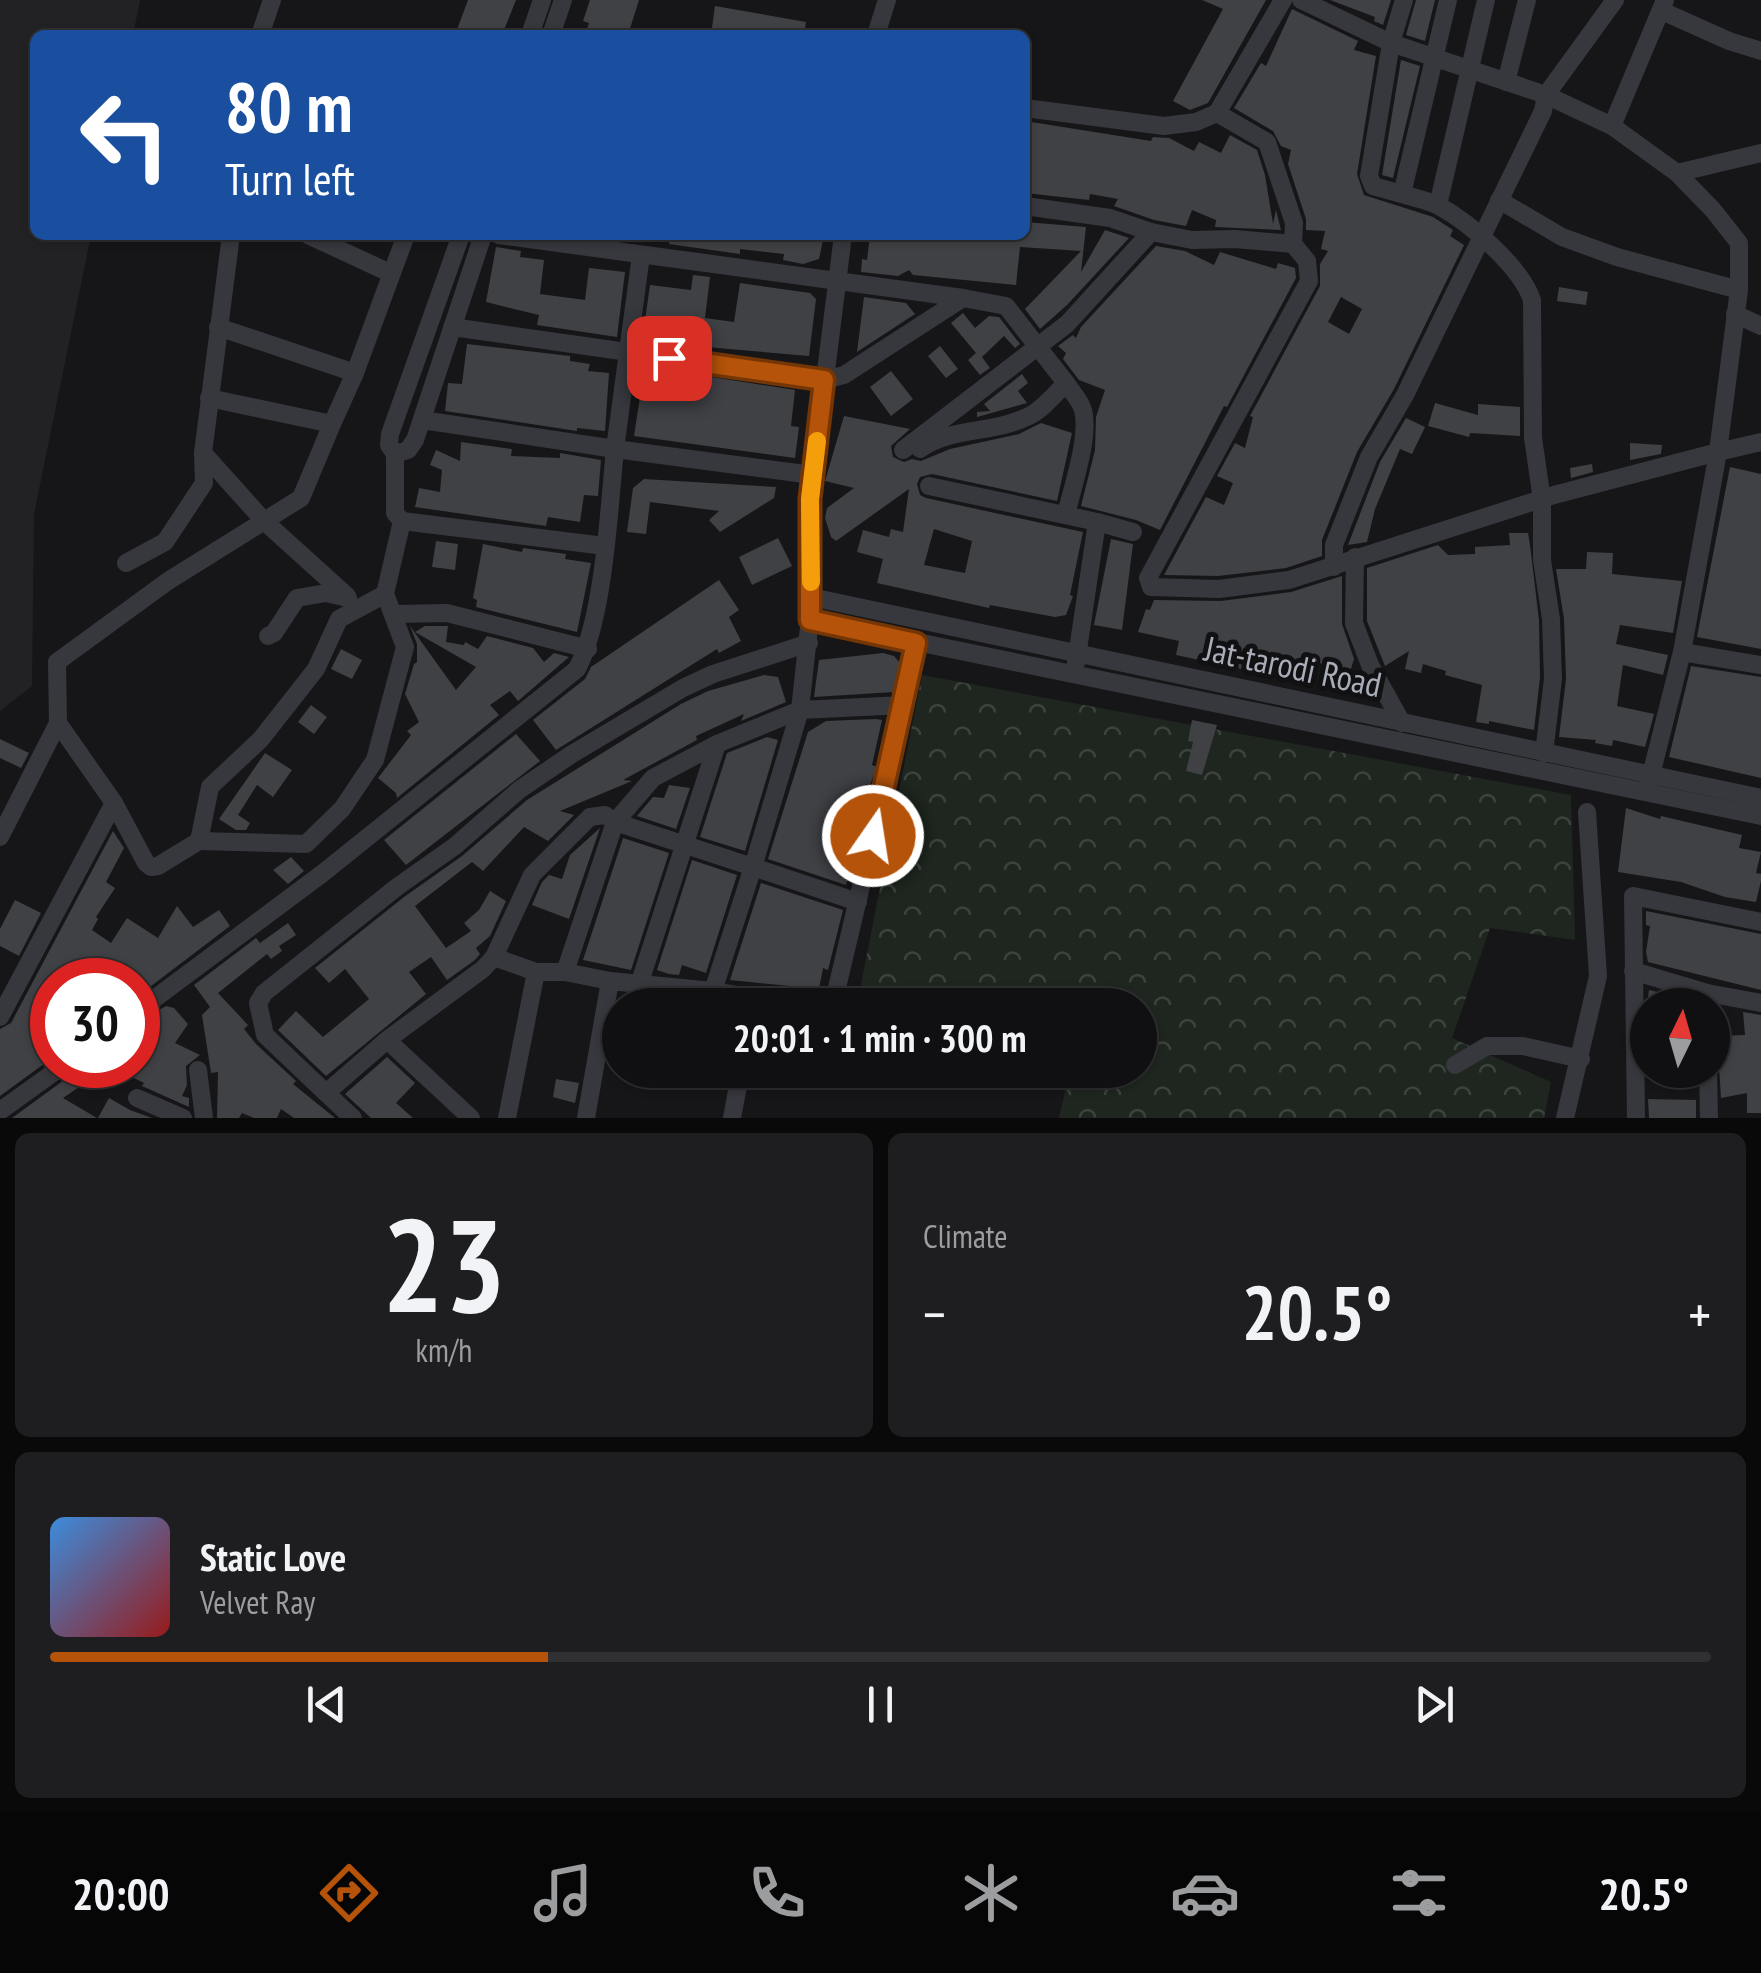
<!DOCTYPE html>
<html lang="en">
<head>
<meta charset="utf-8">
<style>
  body { margin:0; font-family:"PT Sans Narrow",sans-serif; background:#1e1e20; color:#f1f3f6; height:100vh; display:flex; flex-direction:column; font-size:38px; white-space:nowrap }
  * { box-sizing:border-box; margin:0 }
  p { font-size:32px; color:#9c9d9f }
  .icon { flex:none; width:55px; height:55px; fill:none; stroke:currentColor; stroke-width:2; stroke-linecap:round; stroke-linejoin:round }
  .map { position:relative; height:1118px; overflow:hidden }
  .sheet { display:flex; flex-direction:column; gap:15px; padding:15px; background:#09090a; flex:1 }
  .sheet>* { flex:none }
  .banner { position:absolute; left:30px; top:30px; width:1000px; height:210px; border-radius:15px; box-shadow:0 2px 8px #0004,0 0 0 2px #303032; background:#1a4fa0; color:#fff; overflow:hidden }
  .needle { width:65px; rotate:5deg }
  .tools { position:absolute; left:1630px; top:988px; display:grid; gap:20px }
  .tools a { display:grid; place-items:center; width:100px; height:100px; border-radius:50%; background:#101012; box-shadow:0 2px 8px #0004,0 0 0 2px #303032; font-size:50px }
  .speed { position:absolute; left:30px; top:958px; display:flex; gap:20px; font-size:50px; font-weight:700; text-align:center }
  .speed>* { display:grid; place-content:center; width:130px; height:130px; border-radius:50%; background:#101012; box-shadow:0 2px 8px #0004,0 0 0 2px #303032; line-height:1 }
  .speed .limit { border:15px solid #d22; background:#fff; color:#111 }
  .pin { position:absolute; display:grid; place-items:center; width:85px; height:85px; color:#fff; margin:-42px; border-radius:20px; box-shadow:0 5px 15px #0006 }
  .me { position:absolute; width:110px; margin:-55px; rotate:13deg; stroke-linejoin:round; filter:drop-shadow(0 0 8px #0008) }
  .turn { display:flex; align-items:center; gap:35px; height:210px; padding:0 30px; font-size:45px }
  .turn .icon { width:130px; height:130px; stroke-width:2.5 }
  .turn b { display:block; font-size:70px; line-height:85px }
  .big { font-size:75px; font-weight:600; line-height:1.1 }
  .sheet .card { flex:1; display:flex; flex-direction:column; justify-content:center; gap:15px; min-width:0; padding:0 35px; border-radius:15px; background:#1e1e20 }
  .sheet .dial { align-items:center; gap:0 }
  .dial b { font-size:130px; line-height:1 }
  .song { display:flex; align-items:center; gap:30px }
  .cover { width:120px; height:120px; border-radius:15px; background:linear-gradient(135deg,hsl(210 70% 55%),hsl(0 70% 35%)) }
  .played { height:10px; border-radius:5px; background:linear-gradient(90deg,#b45309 30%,#303032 30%) }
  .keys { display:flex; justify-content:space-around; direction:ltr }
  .heat { display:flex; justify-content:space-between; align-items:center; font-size:55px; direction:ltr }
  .sheet .tiles { flex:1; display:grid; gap:15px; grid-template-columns:1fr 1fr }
  .card:last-child { grid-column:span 2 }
  .trip { position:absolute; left:602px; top:988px; width:555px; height:100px; border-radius:50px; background:#101012; box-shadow:0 2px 8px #0004,0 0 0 2px #303032; font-weight:600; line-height:100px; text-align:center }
  .menu { display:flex; height:160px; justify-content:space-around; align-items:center; background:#060607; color:#9c9d9f }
  .menu .icon { width:70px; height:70px }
  .menu .current { color:#b45309 }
  .menu b { font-size:45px; color:#f1f3f6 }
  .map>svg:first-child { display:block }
</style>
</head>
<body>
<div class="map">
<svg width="1761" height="1118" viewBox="0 0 1761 1118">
  <defs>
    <pattern id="forest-crowns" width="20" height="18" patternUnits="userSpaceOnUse" patternTransform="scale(2.5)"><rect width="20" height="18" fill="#1e261f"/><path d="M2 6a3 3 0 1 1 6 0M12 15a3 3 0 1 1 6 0" fill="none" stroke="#3c433d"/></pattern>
  </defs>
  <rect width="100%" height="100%" fill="#161618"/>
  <polygon fill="#222225" points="0,0 140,0 133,35 35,35 35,235 91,235 34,514 32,686 0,711"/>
  <polygon fill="url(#forest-crowns)" points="922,675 1571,795 1575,940 1490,928 1452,1038 1551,1082 1544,1118 1059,1118 1066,1088 1006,1070 1140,1070 1140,1005 857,1005"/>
  <g fill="#404145" fill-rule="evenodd">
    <polygon points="468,0 516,0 502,35 455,35"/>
    <polygon points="590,0 639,0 628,35 585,35 589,23 583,21"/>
    <polygon points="1202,0 1266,0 1208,103 1190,110 1173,101 1223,9"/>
    <polygon points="1330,0 1391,0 1383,25 1374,21 1375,17"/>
    <polygon points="1416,0 1435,0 1425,41 1406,35"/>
    <polygon points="715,6 806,22 804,35 711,35"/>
    <path d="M1292,9L1358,41L1354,50L1376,56L1357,174L1364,195L1433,217L1453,230L1450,236L1464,245L1394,389L1357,452L1322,540V556L1286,568L1218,576L1164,575L1206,497L1224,505L1233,483L1217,476L1235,443L1245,448L1253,417L1250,416L1320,286V264L1328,251L1321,249L1325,231L1306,230V219L1288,164L1291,150L1281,146L1273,131L1234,108L1261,63L1266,66ZM1341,297L1362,309L1349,334L1328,322Z"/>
    <polygon points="1401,60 1420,66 1393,178 1382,175"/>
    <polygon points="1025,121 1151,141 1153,137 1169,138 1194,151 1199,142 1221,153 1230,135 1257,150 1265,175 1273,224 1276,210 1281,230 1215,227 1216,220 1192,210 1186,226 1154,220 1114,206 1118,199 1090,194 1089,200 1025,193"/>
    <polygon points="1025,222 1086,227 1081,272 1105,230 1129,238 1067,305 1040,329 1025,309 1081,251 1020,247 1016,285 913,275 909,270 898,276 861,272 862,259 867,260 870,235 1025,235"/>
    <polygon points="670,235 824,235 819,259 803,264 783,260 784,254 740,249 740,254 669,244"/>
    <polygon points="1156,246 1185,251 1214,265 1220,252 1276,269 1278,263 1295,268 1296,278 1227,407 1224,406 1160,530 1136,520 1081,506 1095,450 1096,417 1105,390 1079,380 1063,359 1066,353 1058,346 1073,335 1076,338 1081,327"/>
    <polygon points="496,247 521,251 520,257 544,260 540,294 585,300 589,268 625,272 617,337 537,325 539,315 486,302"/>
    <polygon points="693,275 710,277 705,318 734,322 740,283 810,293 816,299 809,356 648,342 643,334 650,285 691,290"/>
    <polygon points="1559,287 1588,292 1586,305 1557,301"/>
    <polygon points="864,297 906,303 915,314 857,352"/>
    <polygon points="963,313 975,328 989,316 999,317 1020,344 1015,348 1004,336 982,357 990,368 980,375 968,360 976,353 951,323"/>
    <polygon points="467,344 570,356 570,361 590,364 588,371 609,373 605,431 577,428 577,431 445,411 448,383 462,384"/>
    <polygon points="940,346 958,369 946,378 928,356"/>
    <polygon points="644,370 680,372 795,390 791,426 799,427 795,458 634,436"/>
    <polygon points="891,371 913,399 891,416 870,387"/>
    <polygon points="1022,374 1028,383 1018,391 1027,403 977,417 977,412 990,411 984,404"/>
    <polygon points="1435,403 1478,415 1478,404 1520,407 1520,436 1470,433 1469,437 1428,426"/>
    <path d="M844,416L910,429L891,446L893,457L904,462L912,459L921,461L950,449L1019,434L1041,423L1072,433L1057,501L932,474L920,477L917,484L920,495L926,498L1083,532L1070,595L1073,596L1066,615L1055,617L990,605L989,608L877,583L883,559L857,552L863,530L889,537L891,529L903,532L909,489L836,541L831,537L825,518L827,508L854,488L825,481ZM934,529L972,541L965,573L924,565Z"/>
    <polygon points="1406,418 1425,427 1412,454 1400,449 1375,509 1367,542 1348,545 1380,462"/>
    <polygon points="461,442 512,449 511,456 560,458 560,453 601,460 598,496 584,495 580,522 548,517 546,526 415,507 419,488 440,492 442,470 430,465 436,450 460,461"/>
    <polygon points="1630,443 1662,445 1661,454 1630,460"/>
    <polygon points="1592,464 1593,472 1571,478 1570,468"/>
    <polygon points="1730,467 1761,474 1761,649 1697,637"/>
    <polygon points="644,479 776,487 774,498 720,532 709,520 719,511 650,502 646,534 627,532 633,488"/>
    <polygon points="1509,533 1528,533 1530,545 1539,620 1540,678 1534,730 1489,721 1489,724 1476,722 1482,685 1445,675 1446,671 1423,664 1421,673 1405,669 1409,651 1385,666 1367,621 1367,568 1438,545 1448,555 1475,554 1475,547 1510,545"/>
    <polygon points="778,538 792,566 752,585 739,557"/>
    <polygon points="1111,539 1133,544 1122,630 1094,625"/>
    <polygon points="436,541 458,544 455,570 432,567"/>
    <polygon points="483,544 522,552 523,548 566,554 565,559 591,563 577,632 476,607 477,600 473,598"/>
    <polygon points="1587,552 1613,553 1612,574 1682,581 1673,633 1620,625 1616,644 1668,655 1663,675 1623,665 1617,706 1654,714 1645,747 1613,740 1612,746 1595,743 1596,740 1559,737 1566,679 1564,619 1556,569 1586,569"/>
    <polygon points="1342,576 1342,624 1354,659 1350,672 1316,662 1296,661 1292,676 1246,667 1246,670 1176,655 1179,641 1138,632 1146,609 1150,610 1154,600 1221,601 1291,592"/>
    <polygon points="719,580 739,610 729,617 741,641 719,653 717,649 556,750 533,720 585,679 591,667"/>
    <polygon points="410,626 456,690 476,667 415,632 425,626 448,626 446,642 464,645 465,642 478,649 487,636 533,648 544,662 554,653 569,657 518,701 510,691 490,705 499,715 397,798 396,793 378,778 411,735 407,731 419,722 405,694 414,664 417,662 417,644"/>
    <polygon points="341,649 362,660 352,679 331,669"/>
    <polygon points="883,653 894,656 900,663 894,692 814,697 819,660"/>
    <polygon points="1691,666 1761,677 1761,778 1669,757"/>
    <polygon points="764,675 778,677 786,702 741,721 744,714 696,736 697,740 623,780 632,781 560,811 574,815 548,841 524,827 483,871 472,862 415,906 446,948 471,931 464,923 479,910 490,891 506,901 490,936 476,948 480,954 475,960 447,980 431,957 409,972 426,994 326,1076 278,1030 296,1011 323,1037 369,999 345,969 329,983 315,968 404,897 462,856 527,800 681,704 708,691"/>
    <polygon points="311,705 327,717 314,734 298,722"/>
    <polygon points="876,719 882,720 872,765 877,767 870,785 866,784 854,829 861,831 846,885 768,859 808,732 826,721"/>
    <polygon points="1192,720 1217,725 1202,775 1186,771 1193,742 1188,741"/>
    <polygon points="516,734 540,761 406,865 384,840"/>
    <polygon points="767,737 778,740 745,851 700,837 727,753"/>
    <polygon points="0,739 29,753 21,768 0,758"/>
    <polygon points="265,753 292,770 273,797 257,785 238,815 250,823 246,830 236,830 219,819"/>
    <polygon points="669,785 690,788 676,829 637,816 653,797 664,798"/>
    <polygon points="1626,808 1660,819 1661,816 1742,835 1739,848 1761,852 1756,873 1761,874 1761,881 1756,902 1725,897 1681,882 1618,872"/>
    <polygon points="600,828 569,919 532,905 542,882 549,875 562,879 570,855"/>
    <polygon points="113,831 124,848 106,882 115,888 96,917 98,919 92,930 111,943 127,918 158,938 177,906 193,927 219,910 230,926 138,996 138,980 52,980 52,1058 0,1096 0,1029 11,1023"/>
    <polygon points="623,838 669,853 631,970 583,960"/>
    <polygon points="291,857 304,871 288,884 273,870"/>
    <polygon points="692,860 737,875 706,973 682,965 679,975 669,974 657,970"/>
    <polygon points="761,883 843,910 828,970 823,968 819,989 730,980"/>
    <polygon points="15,900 41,913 19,956 0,946 0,929"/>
    <polygon points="1646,911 1761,934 1761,990 1648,962 1646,952 1650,926 1646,925"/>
    <polygon points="288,923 296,935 279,946 282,951 271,959 267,954 218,993 248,1025 244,1029 256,1044 296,1081 293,1084 335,1118 294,1118 281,1109 277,1118 254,1118 242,1113 239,1118 217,1118 218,1072 211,1073 202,1015 210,1007 194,985 256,938 260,943"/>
    <polygon points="1649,990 1666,994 1667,1005 1647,1005"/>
    <polygon points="166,1006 174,1008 188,1024 175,1043 200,1055 186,1066 187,1085 182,1096 189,1098 189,1107 142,1086 144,1083 110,1066 63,1098 97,1118 12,1118 71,1075 76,1065 138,1065 138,1023"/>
    <polygon points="1743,1012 1761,1015 1761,1113 1747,1113 1747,1093 1721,1098 1717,1036 1745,1035"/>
    <polygon points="387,1057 415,1083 396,1103 413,1118 371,1118 345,1094"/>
    <polygon points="556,1079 579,1083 575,1103 553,1097"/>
    <polygon points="109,1098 130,1110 152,1118 98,1118"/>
    <polygon points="1648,1099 1696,1100 1696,1118 1649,1118"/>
  </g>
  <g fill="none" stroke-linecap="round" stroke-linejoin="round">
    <g stroke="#37383d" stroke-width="18">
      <path d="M1448,0L1402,194C1414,198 1428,200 1439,206C1470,223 1521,267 1532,300L1533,438L1542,500V560L1551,619L1553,679L1544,753"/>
      <polyline points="1662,11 1729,41 1761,51"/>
      <polyline points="260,35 272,0"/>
      <polyline points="530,35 542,0"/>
      <polyline points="551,35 563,0"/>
      <polyline points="876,35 887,0"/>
      <polyline points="1506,82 1527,0"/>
      <polyline points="1025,108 1164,126 1196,122 1217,113 1283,0"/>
      <polyline points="1217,113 1267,142 1294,223 1293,244"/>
      <polyline points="1612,126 1665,0"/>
      <polyline points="1677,173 1761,153"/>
      <polyline points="1402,194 1373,186 1369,176 1391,43 1404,0"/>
      <polyline points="1499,200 1562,237 1617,257 1739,290"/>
      <polyline points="1438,205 1486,0"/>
      <polyline points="1025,206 1110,218 1151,232 1192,240 1235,239 1293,244 1307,261 1309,281 1148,578 1151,587 1219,589 1289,580 1554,495 1718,452 1739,290 1739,243 1713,210 1677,173 1612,126 1546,95 1391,43 1301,0"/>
      <polyline points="308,235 390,273"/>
      <polyline points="461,235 390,434 389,445 395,454 395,513 402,521 605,546"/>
      <polyline points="1735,314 1761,326"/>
      <polyline points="218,327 355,373"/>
      <polyline points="452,327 824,380 844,375 963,298 499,235"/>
      <polyline points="209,398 332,424 355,373 406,235"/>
      <polyline points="422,420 615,449 641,255"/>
      <polyline points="332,424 301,498 168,581 57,662 58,723 114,803 146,863 151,867 158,866 199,841 210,787 261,739 316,669 339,619 385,594"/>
      <path d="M920,449C954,426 993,434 1029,416C1043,409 1055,394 1066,383L1006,306L963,298"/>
      <polyline points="903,450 1067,324 1151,232"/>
      <polyline points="203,453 264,521 347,596"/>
      <polyline points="395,454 408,450 415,440 483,235"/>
      <polyline points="929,486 1097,522 1076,663"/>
      <path d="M1066,515C1072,488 1090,437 1083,410C1080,400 1072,392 1066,383"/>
      <polyline points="1097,522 1133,532"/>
      <polyline points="1355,557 1354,623 1370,665 1402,723"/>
      <polyline points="126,563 165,542 204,483 203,453 231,235"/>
      <polyline points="1334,567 1334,545 1369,457 1405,395 1543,111 1546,95 1615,0"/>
      <polyline points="811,597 1761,798"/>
      <polyline points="394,614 447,613 588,649"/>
      <path d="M810,620C1127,687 1444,748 1761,816"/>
      <polyline points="268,636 274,633 297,598 326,593 348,598"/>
      <polyline points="1682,652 1718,452 1761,442"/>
      <polyline points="904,705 917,643"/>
      <polyline points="1648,787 1682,652 1761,665"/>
      <polyline points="0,837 58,723"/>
      <polyline points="199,841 306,844 342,809 375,760 405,647 385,594 402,521"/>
      <polyline points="1633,971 1707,993"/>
      <polyline points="536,972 494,957 532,875 590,817 605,815 615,822 753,867 713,991 610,981 586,1118"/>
      <polyline points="565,972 610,981"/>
      <polyline points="640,982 717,744"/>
      <path d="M713,991C751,998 789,1002 827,1002L836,992L904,705L800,710L753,867L858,902"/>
      <polyline points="1707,1005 1707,993 1761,1003"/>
      <path d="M138,1011L323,873L577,669C604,618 609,509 615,449L813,475"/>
      <polyline points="0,1017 114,803"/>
      <polyline points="387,1040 483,969 494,957"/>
      <polyline points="1455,1065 1487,1046 1523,1046 1581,1059"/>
      <polyline points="198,1070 204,1118"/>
      <polyline points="1708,1070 1709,1118"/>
      <polyline points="326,1093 265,1035 258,1003 264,993 397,887 455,846 519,790 572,754 683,688 713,674 809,643"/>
      <polyline points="137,1098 183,1118"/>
      <polyline points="0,1111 64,1065"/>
      <polyline points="353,1118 326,1093 387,1040 471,1118"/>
      <polyline points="507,1118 536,972 565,972 615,822 653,778 717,744 800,710 811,609 810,499 843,235"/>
      <polyline points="732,1118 741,1070"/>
      <polyline points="1565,1118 1598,976 1587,812"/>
      <polyline points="1636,1118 1633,896 1761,922"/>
    </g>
  </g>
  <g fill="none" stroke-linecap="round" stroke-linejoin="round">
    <g stroke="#753606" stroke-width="25">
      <polyline id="route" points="669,358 824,380 810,499 810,620 916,643 873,836"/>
    </g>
    <use href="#route" stroke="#b45309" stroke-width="18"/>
    <polyline stroke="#f59e0b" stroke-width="18" points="811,582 810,499 817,441"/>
  </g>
  <g text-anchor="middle" stroke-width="10" stroke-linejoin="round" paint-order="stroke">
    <g font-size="35" fill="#a8adb8" stroke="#111113">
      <text transform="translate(1293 667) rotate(12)" y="12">Jat-tarodi Road</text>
    </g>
  </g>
</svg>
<div class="tools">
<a><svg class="needle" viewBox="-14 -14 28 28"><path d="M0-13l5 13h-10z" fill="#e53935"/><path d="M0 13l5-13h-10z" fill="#9c9d9f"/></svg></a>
</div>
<div class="speed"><div class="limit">30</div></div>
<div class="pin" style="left:669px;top:358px;background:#d93025"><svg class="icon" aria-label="arrive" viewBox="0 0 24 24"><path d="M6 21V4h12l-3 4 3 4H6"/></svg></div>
<svg class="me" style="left:873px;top:836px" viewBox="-20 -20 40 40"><circle r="17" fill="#b45309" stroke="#fff" stroke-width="3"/><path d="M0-11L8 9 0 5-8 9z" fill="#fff"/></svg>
<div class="trip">20:01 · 1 min · 300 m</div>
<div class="banner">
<div class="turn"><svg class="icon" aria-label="left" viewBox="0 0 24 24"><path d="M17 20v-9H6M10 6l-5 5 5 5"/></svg><div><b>80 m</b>Turn left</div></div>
</div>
</div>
<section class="sheet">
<div class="tiles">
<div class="card dial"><b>23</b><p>km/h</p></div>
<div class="card"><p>Climate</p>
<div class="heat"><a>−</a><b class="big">20.5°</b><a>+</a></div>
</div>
<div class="card">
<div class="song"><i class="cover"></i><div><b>Static Love</b><p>Velvet Ray</p></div></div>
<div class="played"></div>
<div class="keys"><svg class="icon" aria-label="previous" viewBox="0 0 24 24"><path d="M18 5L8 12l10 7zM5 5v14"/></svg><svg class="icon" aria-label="pause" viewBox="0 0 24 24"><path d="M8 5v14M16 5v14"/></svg><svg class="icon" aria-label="next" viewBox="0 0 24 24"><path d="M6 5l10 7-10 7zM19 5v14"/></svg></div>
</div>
</div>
</section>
<nav class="menu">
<b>20:00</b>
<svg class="icon current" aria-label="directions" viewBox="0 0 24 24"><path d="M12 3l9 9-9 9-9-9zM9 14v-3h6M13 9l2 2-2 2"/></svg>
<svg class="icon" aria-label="music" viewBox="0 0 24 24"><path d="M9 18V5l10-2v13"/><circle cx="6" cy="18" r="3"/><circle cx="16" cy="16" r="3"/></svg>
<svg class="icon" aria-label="phone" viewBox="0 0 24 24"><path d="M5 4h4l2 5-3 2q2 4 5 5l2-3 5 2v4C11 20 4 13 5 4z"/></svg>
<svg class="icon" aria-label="climate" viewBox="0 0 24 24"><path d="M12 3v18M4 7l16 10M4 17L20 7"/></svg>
<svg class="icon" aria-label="car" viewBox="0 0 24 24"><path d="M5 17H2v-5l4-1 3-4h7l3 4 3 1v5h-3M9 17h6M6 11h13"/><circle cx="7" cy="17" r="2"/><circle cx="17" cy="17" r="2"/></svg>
<svg class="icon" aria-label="filters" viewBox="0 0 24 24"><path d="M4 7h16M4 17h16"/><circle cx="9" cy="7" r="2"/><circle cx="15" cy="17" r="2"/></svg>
<b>20.5°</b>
</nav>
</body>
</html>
